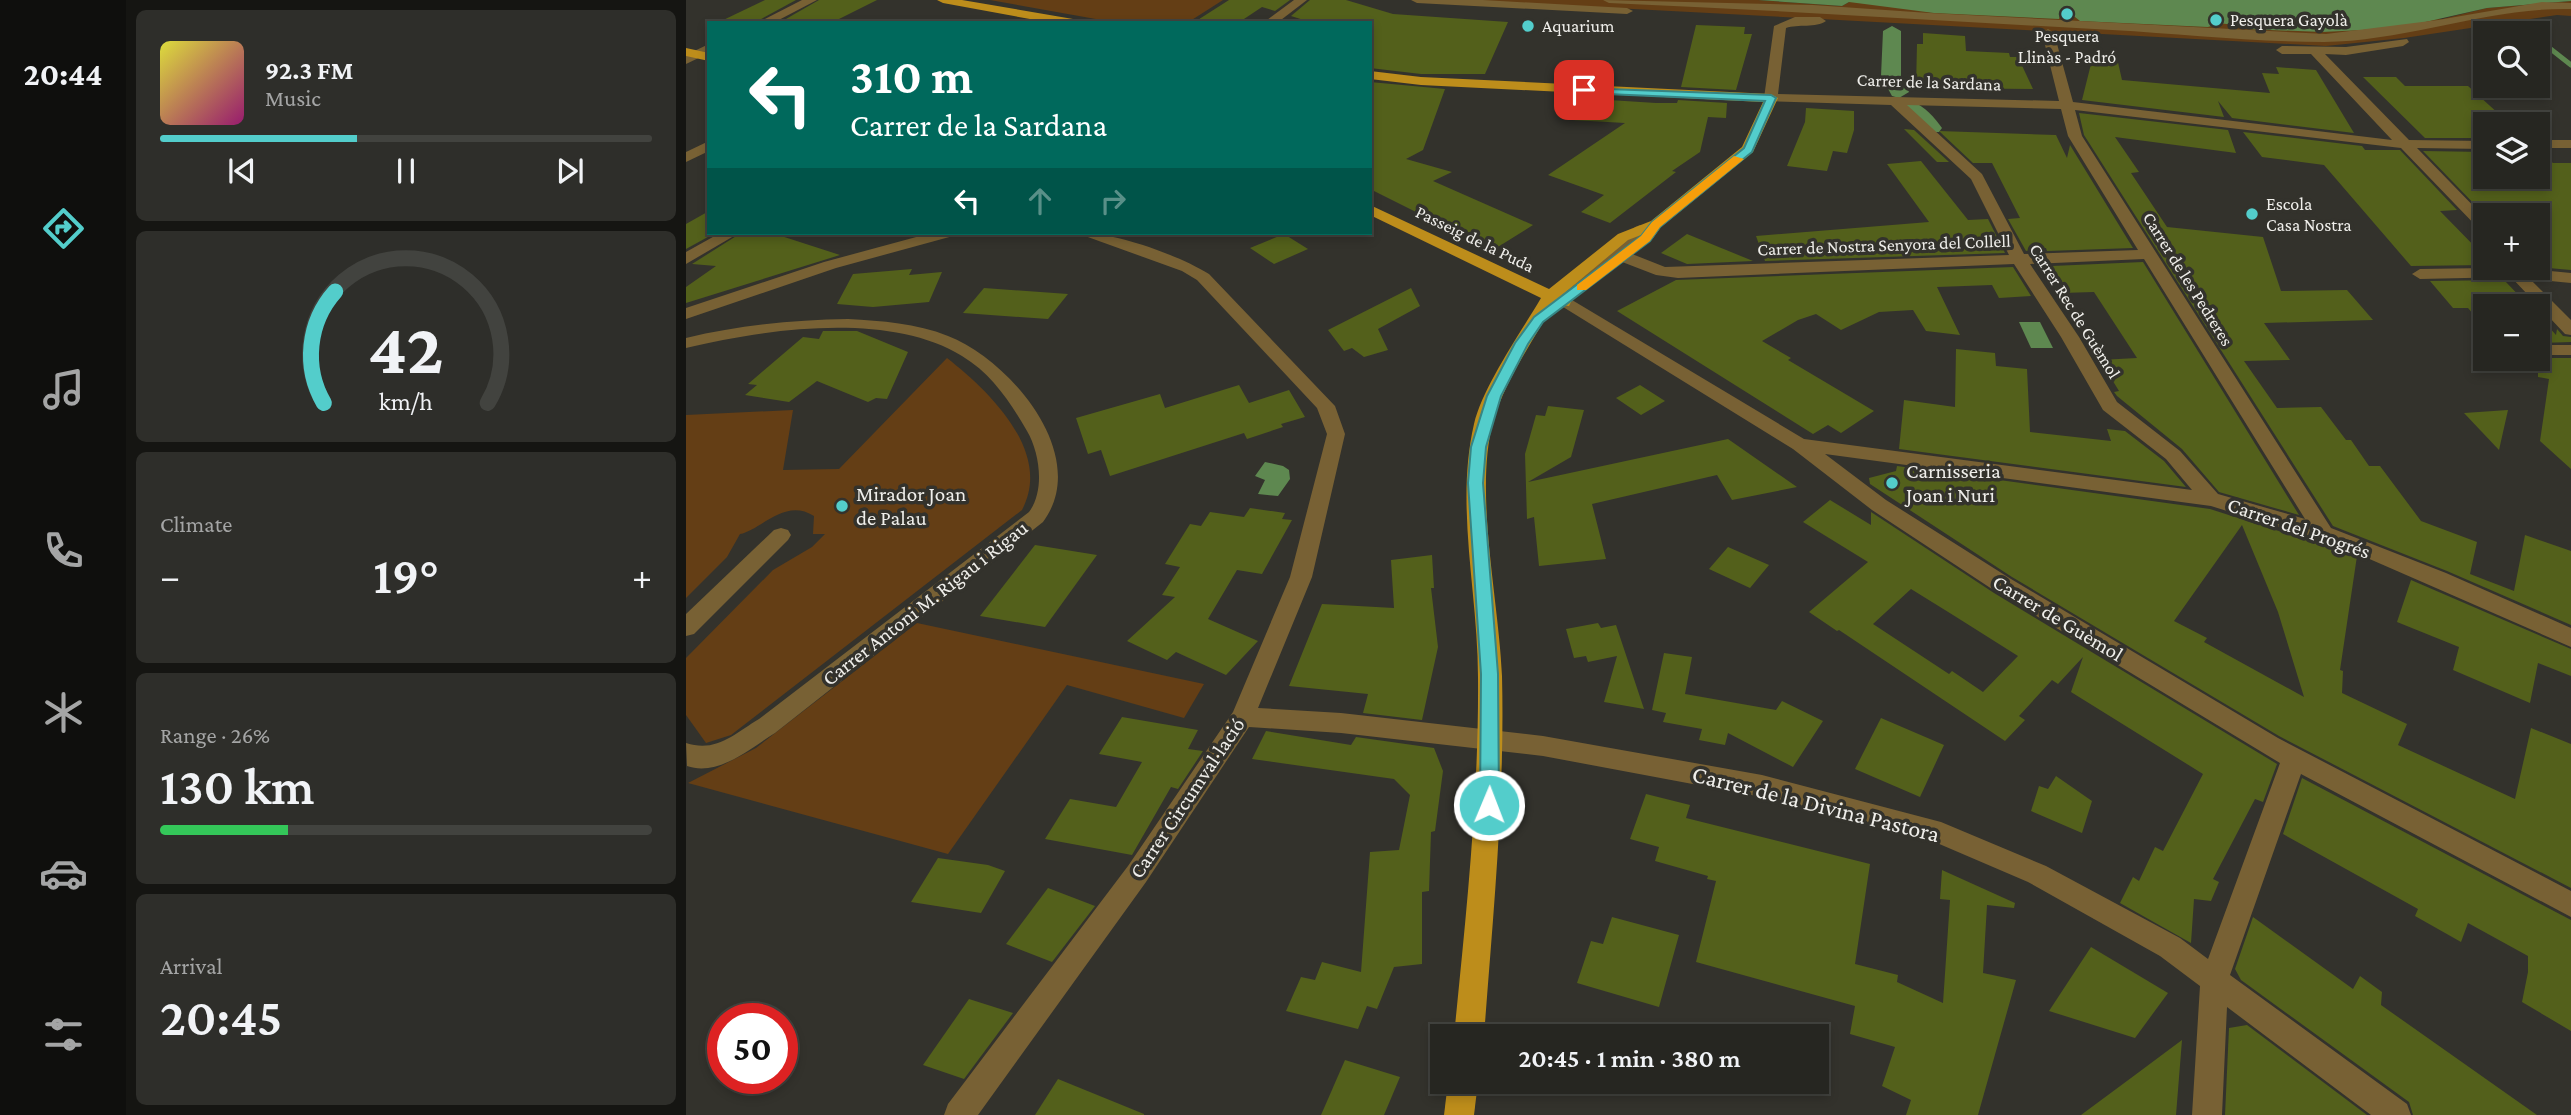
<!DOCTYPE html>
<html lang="en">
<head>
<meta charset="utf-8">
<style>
  body { margin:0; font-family:"Crimson Pro",serif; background:#2e2e2a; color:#f1f3f6; height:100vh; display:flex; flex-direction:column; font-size:26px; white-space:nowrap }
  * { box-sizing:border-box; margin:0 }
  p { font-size:23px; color:#a4a5a5 }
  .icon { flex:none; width:38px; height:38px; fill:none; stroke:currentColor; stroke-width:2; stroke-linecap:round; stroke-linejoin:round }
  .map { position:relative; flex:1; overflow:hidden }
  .drawer { display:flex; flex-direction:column; gap:10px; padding:10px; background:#151512; width:560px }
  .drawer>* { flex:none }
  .banner { position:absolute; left:21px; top:21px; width:665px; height:214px; border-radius:0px; box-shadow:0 4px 10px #0003,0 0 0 2px #42433f; background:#00695c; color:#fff; overflow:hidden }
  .fabs { position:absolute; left:1787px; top:21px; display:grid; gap:14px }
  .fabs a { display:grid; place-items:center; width:77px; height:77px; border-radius:0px; background:#262621; box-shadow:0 4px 10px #0003,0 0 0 2px #42433f; font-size:35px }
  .speed { position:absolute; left:21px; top:1003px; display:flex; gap:14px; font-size:35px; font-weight:700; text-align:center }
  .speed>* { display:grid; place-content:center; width:91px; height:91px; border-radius:50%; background:#262621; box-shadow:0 4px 10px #0003,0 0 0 2px #42433f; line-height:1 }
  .speed .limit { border:10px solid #d22; background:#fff; color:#111 }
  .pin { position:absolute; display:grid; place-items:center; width:60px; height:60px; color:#fff; margin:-30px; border-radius:14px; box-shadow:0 4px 10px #0006 }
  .me { position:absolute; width:77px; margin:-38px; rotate:1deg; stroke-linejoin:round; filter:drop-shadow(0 0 5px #0008) }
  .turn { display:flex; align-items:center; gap:24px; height:147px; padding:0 28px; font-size:32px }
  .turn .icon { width:91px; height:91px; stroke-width:2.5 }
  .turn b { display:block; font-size:49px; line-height:60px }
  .lanes { display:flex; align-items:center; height:66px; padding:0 28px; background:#0003; justify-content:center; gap:35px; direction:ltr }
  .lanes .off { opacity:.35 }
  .big { font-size:52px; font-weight:600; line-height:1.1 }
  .drawer .tile { flex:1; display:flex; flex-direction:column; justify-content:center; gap:10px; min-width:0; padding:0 24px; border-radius:10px; background:#2e2e2a }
  .drawer .dial { align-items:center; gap:0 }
  .dial svg { height:182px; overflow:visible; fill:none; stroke:#42433f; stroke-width:7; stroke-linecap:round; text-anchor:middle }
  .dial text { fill:#f1f3f6; stroke:none }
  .song { display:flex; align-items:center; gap:21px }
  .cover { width:84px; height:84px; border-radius:10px; background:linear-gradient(135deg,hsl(60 70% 55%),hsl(320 70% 35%)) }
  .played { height:7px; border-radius:4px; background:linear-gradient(90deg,#53cdcb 40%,#42433f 40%) }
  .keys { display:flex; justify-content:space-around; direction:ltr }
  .heat { display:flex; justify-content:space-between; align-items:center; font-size:38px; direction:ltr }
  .charge { height:10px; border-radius:5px; background:linear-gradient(90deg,#34c759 26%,#42433f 0) }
  .trip { position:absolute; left:744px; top:1024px; width:399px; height:70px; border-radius:0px; background:#262621; box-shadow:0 4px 10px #0003,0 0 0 2px #42433f; font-weight:600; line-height:70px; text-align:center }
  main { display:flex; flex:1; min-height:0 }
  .menu { display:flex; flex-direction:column; width:126px; justify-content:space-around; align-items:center; background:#0f0f0d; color:#a4a5a5 }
  .menu .icon { width:49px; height:49px }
  .menu .selected { color:#53cdcb }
  .menu b { font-size:32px; color:#f1f3f6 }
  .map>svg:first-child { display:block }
</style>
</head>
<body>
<main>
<nav class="menu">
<b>20:44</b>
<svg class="icon selected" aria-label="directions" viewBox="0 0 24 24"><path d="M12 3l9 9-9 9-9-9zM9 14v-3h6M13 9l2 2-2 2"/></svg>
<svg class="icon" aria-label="music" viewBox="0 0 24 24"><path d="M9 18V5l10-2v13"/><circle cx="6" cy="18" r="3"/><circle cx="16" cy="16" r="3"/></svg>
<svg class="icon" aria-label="phone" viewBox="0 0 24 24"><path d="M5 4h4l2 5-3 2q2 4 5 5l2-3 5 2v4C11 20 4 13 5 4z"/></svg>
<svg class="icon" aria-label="climate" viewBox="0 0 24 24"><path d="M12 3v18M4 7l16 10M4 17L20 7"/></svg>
<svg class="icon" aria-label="car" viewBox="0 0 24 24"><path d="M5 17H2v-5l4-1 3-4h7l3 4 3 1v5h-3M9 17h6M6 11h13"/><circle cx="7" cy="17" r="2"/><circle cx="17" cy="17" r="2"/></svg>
<svg class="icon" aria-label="filters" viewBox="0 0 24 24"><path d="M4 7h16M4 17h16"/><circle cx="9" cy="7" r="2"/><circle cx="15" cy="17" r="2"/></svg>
</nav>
<section class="drawer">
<div class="tile">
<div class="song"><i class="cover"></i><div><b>92.3 FM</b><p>Music</p></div></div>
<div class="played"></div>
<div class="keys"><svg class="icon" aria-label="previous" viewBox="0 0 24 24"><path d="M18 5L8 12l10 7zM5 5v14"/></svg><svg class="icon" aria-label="pause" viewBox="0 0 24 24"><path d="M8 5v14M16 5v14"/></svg><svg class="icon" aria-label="next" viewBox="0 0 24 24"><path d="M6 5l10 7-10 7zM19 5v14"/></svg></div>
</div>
<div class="tile dial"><svg viewBox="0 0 100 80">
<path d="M14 69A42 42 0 1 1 86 69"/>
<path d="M14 69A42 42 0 0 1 19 20" stroke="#53cdcb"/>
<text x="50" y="56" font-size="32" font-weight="700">42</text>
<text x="50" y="72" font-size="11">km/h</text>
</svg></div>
<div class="tile"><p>Climate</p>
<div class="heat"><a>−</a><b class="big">19°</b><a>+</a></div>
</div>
<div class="tile"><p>Range · 26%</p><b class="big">130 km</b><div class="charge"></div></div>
<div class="tile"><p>Arrival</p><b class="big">20:45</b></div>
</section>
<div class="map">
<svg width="1885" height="1115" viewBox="0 0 1885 1115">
  <rect width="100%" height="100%" fill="#33322c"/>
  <g fill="#643e15">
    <polygon points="304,0 537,0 501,23 432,23"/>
    <polygon points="778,0 1072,0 1156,6 1163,2 1256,0 1524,23 1756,19 1801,8 1885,1 1885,16 1871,15 1718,38 1640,46"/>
    <path d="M261,358C303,391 367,452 336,510L45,735L20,743L0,715V658L87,570L126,547L139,534H127L128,516C99,497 75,530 54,534L41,557L0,598V415L107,410L97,470L153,469Z"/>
    <polygon points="231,623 518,684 498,718 381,685 262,854 2,783 70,748"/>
  </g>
  <g fill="#5e8850">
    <path d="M1072,0H1885V1L1801,8L1726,25L1677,30L1636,32L1559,29C1548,23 1538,24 1525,23V26L1522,27L1394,21L1389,17L1374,16L1373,19L1248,13L1163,2L1156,6Z"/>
    <polygon points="1333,322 1354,322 1367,348 1345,348"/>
    <polygon points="579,462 597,466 603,470 604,479 592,496 572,494 579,480 569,476"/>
  </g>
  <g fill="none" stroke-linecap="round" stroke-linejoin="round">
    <g stroke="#5e8850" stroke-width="5">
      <polyline points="1839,29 1844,33"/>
      <polyline points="1852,39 1885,65"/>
    </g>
    <g fill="#5e8850" fill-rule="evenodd">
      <polygon points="1206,26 1215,31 1215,76 1223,92 1213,98 1206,96 1195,76 1197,31"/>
      <path d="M1226,102C1238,105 1249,118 1256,128L1253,132H1239L1216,108L1219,104Z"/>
    </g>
  </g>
  <g fill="#53601b" fill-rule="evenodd">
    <polygon points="79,0 110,0 68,23 31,23"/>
    <polygon points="133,0 191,0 145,23 93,23"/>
    <polygon points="543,0 604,0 589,11 576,7 552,23 507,23"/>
    <polygon points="624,0 660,0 707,14 822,22 799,74 735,74 684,68 684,23 627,23 605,16"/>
    <polygon points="1010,25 1059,27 1058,34 1066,34 1050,90 995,87"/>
    <polygon points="1237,33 1279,36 1280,51 1323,53 1324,57 1332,57 1347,89 1230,88 1231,44 1237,44"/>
    <polygon points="1407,56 1431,58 1436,80 1584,93 1576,73 1593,74 1590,67 1630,70 1668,133 1546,118 1532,101 1538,117 1396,100"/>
    <polygon points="1677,77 1710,77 1719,86 1782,86 1824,124 1799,124 1799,138 1739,138"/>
    <polygon points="684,82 759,89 737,150 720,159 766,172 747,181 847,225 807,250 750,224 752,223 684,189"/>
    <polygon points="892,98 970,103 991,103 992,100 1041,103 1040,118 1022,117 1014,152 986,171 990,172 924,223 895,212 918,195 862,175 939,123 886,120"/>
    <polygon points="1120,108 1168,111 1168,130 1161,153 1147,151 1141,171 1101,166 1119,122"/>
    <polygon points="1393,113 1542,130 1550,153 1429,137 1453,172 1445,173 1481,227 1577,237 1595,291 1661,290 1687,320 1578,323 1604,360 1558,361 1591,408 1635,407 1660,440 1665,440 1683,466 1694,466 1735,521 1791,542 1784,574 1828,591 1839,535 1885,551 1885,625 1761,571 1647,526 1398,135"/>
    <polygon points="1218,129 1228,130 1263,162 1251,162"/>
    <polygon points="1253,131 1370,135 1381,158 1384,145 1447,248 1361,251 1360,248 1340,251 1322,219 1334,218 1306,163 1287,163"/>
    <polygon points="1557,132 1676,146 1679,150 1714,150 1771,210 1754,211 1799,257 1799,265 1725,266 1638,165 1576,157"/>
    <polygon points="1852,151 1867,163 1885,163 1885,270 1852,267 1852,215 1833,215 1829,209 1794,210 1737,151 1799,152 1799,177 1852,177"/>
    <polygon points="1235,161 1282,220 1302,219 1319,253 1079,261 1070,236 1243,222 1201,164"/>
    <polygon points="23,211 23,233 29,233 0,249 0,224"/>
    <polygon points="55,233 86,233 154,255 0,303 0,287 30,266 6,264"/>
    <polygon points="598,234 622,249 588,264 564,248"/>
    <polygon points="1001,234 1067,261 1001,264 975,253"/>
    <polygon points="1457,262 1613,515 1533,492 1496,449 1431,396 1428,392 1433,391 1414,360 1451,358 1408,292 1375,293 1366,266"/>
    <polygon points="1327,267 1345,296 1313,298 1306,285 1251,287 1274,335 1240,331 1227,310 1193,312 1155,330 1130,314 1112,320 1076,341 1105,358 1102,360 1188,411 1155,433 1142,425 1127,434 931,311 990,280"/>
    <polygon points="226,269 223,275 256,272 243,302 187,307 151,304 167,274"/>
    <polygon points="1818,280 1843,306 1799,306 1799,328 1782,308 1767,308 1744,281"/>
    <polygon points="298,288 382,294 362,319 277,313"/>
    <polygon points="725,288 734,306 692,329 702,350 678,357 666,348 658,351 642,330"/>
    <polygon points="1852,315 1870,335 1871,329 1877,336 1885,337 1885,342 1852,343"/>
    <polygon points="137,331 171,331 222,352 201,399 190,398 182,402 131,381 103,402 59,395 71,385 62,384 117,337 133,339"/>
    <polygon points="1270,349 1309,353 1310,366 1341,369 1344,432 1425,441 1421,429 1439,431 1478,461 1500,487 1213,449 1218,400 1269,407"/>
    <polygon points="1852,358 1885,358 1885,469 1854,441 1863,379 1852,377"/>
    <polygon points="553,385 563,403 603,390 619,417 595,424 597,427 561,439 558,433 424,476 415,450 402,454 390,418 474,394 479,408"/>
    <polygon points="954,385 979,401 955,415 930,398"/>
    <polygon points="862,406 898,410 885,457 842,482 1042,439 1111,487 1046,500 1031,475 906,504 920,559 853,566 848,517 841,519 839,454 850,415 859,416"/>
    <polygon points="1822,410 1813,450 1778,413"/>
    <path d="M1211,466L1524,509L1671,556L1654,670L1657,671L1656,693L1721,724L1712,745L1829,799L1845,728L1885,744V888L1593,736L1326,577L1184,484L1183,478L1210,471ZM1556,525L1592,612L1618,697L1518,642L1521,638L1488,621Z"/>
    <path d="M1144,500L1185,525V512L1308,593L1591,764L1577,802L1569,799L1527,879L1533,882L1525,901L1508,899L1505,943L1434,903L1447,877L1453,881L1469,847L1477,851L1517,774L1385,692L1397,657L1372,684L1366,680L1333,716L1339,720L1319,741L1153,630L1151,631L1123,612L1182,562L1117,522ZM1225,589L1267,615L1332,656L1297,692L1266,671L1263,674L1187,624Z"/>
    <polygon points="564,508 599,513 596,519 606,520 576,574 551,570 522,619 572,641 540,675 490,652 481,660 441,641 489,597 476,595 494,567 479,564 504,524 515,526 524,512 558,517"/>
    <polygon points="349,545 411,555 359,627 294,616"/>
    <polygon points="1042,547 1083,565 1064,588 1023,569"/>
    <polygon points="746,555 748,588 745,588 752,647 736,720 677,713 682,694 603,686 636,604 708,608 705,560"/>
    <polygon points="1725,580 1885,649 1885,676 1852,663 1844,703 1767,670 1773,647 1711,622"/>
    <polygon points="912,623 915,628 930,625 958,709 918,702 931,656 902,662 900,656 888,658 880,629"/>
    <polygon points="978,653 1006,657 999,694 1090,710 1096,701 1137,721 1107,767 1042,733 1039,745 1013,740 1016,729 977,722 980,713 966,710"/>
    <polygon points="436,717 512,730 502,749 517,751 492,789 485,787 446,855 359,839 384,799 430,807 456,762 413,754"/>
    <polygon points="1195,718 1258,745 1234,797 1169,769"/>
    <polygon points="580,731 665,745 670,737 748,748 757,771 749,831 745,832 743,891 736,892 736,964 708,967 691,1009 681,1006 672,1029 600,1011 615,977 629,980 636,962 675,972 684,852 713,850 724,795 708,779 566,759"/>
    <polygon points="1370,776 1406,801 1396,833 1345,811 1353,786 1362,789"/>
    <polygon points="1616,778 1885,920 1885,1031 1836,1002 1842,972 1842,956 1782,923 1775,942 1729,916 1732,909 1597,834"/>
    <polygon points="960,794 1004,805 1000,818 1184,864 1169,964 1212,975 1211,982 1257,1003 1264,900 1254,899 1256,870 1329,903 1328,908 1301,905 1297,973 1330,980 1292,1115 1220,1115 1225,1100 1196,1086 1209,1047 1164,1034 1169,1006 1010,962 1030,881 1021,879 1022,876 969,861 973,847 944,839"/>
    <polygon points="252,858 302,865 319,871 295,913 225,902"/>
    <polygon points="362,888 409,906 366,962 320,944"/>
    <polygon points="926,917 993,935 973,1007 891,983 905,941 917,944"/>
    <polygon points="1567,917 1667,989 1674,976 1696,992 1695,1005 1851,1115 1727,1115 1723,1102 1555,980 1549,969"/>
    <polygon points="1405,947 1482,993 1449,1038 1363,1011"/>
    <polygon points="283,999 327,1013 278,1079 237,1065"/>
    <polygon points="1561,1025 1681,1115 1539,1115 1543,1028"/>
    <polygon points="1496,1040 1490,1115 1395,1115 1445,1078"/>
    <polygon points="659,1060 714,1077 698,1115 635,1115"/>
    <polygon points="372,1079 458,1114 458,1115 349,1115"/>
  </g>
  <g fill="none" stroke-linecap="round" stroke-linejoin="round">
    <g fill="#786134" fill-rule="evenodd">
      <polygon points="116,0 131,0 87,23 71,23"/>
      <polygon points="608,0 621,0 591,23 577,23"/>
      <polygon points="725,0 797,0 941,8 947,11 941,14 731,3"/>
      <path d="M917,0L1127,5L1243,13L1640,34L1752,20L1856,2L1885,3V9C1803,7 1721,41 1638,42C1568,42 1497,34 1426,30C1258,21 1091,10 923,3Z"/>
      <path d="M1109,17H1134L1140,21C1130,28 1112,24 1100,28L1092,94L1373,101L1356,33L1362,29L1368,33L1387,102L1706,140L1625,54H1596L1590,50L1596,46L1660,47L1721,39L1723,42L1717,46L1660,55L1639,54L1723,140L1799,141V149L1731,148L1799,218V232L1794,230L1715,148L1389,110L1396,136L1645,528L1760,573L1885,628V647L1656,547L1525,506L1139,454L1200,500L1325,579L1592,738L1885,891V917L1615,774L1544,975L1721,1104L1725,1115H1685L1541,1007L1536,1115H1506L1514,986L1474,956L1342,882L1251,843L1076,797L857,756L655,733L563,727L460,882L292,1115H258L262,1104L442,866L547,712L604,577L641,434L631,408L511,280L496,271L399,236L396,233C431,233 492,255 523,274L649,406L659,434L626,577L572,708L655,713L857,736L1076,775L1255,822L1360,866L1494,938L1522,959L1594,763L1309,591L1186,510L1107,449L869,302L875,288L938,239L949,227L954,225L962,230L941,252L979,267L1323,255L1285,179L1205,105L1080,101L1078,98L1088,26ZM1221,105L1375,109L1382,136L1452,250L1338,254L1296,174ZM1458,259L1619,519L1532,494L1494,451L1431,402L1393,337L1344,264ZM931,260L970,275L992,278L1328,264L1375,337L1417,410L1480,459L1506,490L1118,439L886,300L888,293Z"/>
      <polygon points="23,44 23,53 0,64 0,55"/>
      <rect x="1852" y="140" width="33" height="8"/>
      <polygon points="23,141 23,151 0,162 0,152"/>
      <polygon points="34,233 53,233 0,264 0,252"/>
      <polygon points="245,233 270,233 267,236 150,268 0,319 0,308 138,262"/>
      <polygon points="1801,268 1834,268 1885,273 1885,283 1844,279 1885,320 1885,335 1879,334 1825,277 1734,279 1726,274 1734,269"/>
      <path d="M162,319C196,321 230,323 262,336C324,360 406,456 357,522L89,733C65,748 32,777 1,766L0,743C30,753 48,734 73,719L343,512C359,491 354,453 341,431C324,402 306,374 276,356C203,311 79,329 0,348V338C53,325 107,320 162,319Z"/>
      <rect x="1852" y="345" width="33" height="10"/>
      <polygon points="95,528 102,530 105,535 102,540 8,634 0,636 0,614 88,530"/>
    </g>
    <g fill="#bd8d1b" fill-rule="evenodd">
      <polygon points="251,0 276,0 387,19 393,23 366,23 257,3"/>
      <polygon points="0,48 23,53 23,61 0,56"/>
      <path d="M684,71L735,77L1085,94L1092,98L1067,152L975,227L967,238L962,240L955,235L942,240L876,295L885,302L883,306L868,304C847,341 819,380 807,422C788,494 813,600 816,676C819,796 807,916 798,1036H768C780,916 793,797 792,677C792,593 769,506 788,424C797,386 835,332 855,298L684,215V205L863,289L932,234L965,221L1056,147L1077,102L735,85L684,79Z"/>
      <polygon points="762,1082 792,1082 788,1115 758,1115"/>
    </g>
  </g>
  <polygon fill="#53cdcb" stroke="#368584" stroke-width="2" points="894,88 1085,95 1090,98 1066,152 974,227 964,241 857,322 842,344 815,396 800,447 797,483 812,674 813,805 810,811 803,813 796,811 794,805 795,674 782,483 785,447 801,396 829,343 848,317 955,236 966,222 1058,148 1079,101 898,93 894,92"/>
  <polygon fill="#f59e0b" points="1048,156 1058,159 974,227 964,241 900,290 891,290 891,285 955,236 966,222"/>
  <g fill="#53cdcb" stroke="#33322c" stroke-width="2.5">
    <circle cx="1381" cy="14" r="7"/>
    <circle cx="1530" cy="20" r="7"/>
    <circle cx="842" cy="26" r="7"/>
    <circle cx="1566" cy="214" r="7"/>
    <circle cx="1206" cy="483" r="7"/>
    <circle cx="156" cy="506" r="7"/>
  </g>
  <g text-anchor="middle" stroke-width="7" stroke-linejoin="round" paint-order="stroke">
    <g font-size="18" fill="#efeeea" stroke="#33322c" text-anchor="start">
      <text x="1544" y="26">Pesquera Gayolà</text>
      <text x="856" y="32">Aquarium</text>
      <text x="1381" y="42" text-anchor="middle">Pesquera<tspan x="1381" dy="21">Llinàs - Padró</tspan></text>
      <text x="1580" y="210">Escola<tspan x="1580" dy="21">Casa Nostra</tspan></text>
    </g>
    <g font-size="18" fill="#efeeea" stroke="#33322c">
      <text transform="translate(1243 82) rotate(2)" y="6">Carrer de la Sardana</text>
      <text transform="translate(789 239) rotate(26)" y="6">Passeig de la Puda</text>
      <text transform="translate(1198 245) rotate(-2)" y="6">Carrer de Nostra Senyora del Collell</text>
      <text transform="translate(1502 279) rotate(58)" y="6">Carrer de les Pedreres</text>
      <text transform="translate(1389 311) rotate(58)" y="6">Carrer Rec de Guèmol</text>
    </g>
    <g font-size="21" fill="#efeeea" stroke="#33322c" text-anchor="start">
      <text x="1220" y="478">Carnisseria<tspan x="1220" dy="24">Joan i Nuri</tspan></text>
      <text x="170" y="501">Mirador Joan<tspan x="170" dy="24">de Palau</tspan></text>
    </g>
    <g font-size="21" fill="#efeeea" stroke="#33322c">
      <text transform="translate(1613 528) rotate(19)" y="7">Carrer del Progrés</text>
      <text transform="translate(239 603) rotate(-38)" y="7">Carrer Antoni M. Rigau i Rigau</text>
      <text transform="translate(1372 618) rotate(31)" y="7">Carrer de Guèmol</text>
      <text transform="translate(501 798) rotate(-56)" y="7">Carrer Circumval·lació</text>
    </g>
    <g font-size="24" fill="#efeeea" stroke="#33322c">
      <text transform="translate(1130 804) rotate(14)" y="8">Carrer de la Divina Pastora</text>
    </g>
  </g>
</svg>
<div class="fabs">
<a><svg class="icon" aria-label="search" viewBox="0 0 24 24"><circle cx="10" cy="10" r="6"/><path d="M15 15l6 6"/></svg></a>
<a><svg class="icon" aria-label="layers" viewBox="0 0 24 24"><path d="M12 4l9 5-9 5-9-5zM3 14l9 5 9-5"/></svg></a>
<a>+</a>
<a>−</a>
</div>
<div class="speed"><div class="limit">50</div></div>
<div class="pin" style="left:898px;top:90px;background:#d93025"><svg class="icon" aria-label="arrive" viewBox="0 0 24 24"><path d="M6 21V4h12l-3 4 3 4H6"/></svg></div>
<svg class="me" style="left:803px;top:805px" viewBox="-20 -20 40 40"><circle r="17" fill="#53cdcb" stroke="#fff" stroke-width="3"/><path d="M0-11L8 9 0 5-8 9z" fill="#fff"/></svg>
<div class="trip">20:45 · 1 min · 380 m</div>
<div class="banner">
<div class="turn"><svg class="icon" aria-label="left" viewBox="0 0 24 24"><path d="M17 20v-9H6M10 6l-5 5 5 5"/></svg><div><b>310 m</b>Carrer de la Sardana</div></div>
<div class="lanes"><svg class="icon" aria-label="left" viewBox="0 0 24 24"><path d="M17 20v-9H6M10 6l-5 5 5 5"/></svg><svg class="icon off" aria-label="ahead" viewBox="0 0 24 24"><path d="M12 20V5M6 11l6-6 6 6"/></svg><svg class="icon off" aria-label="right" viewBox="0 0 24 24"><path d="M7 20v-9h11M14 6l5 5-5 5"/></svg></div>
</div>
</div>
</main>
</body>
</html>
